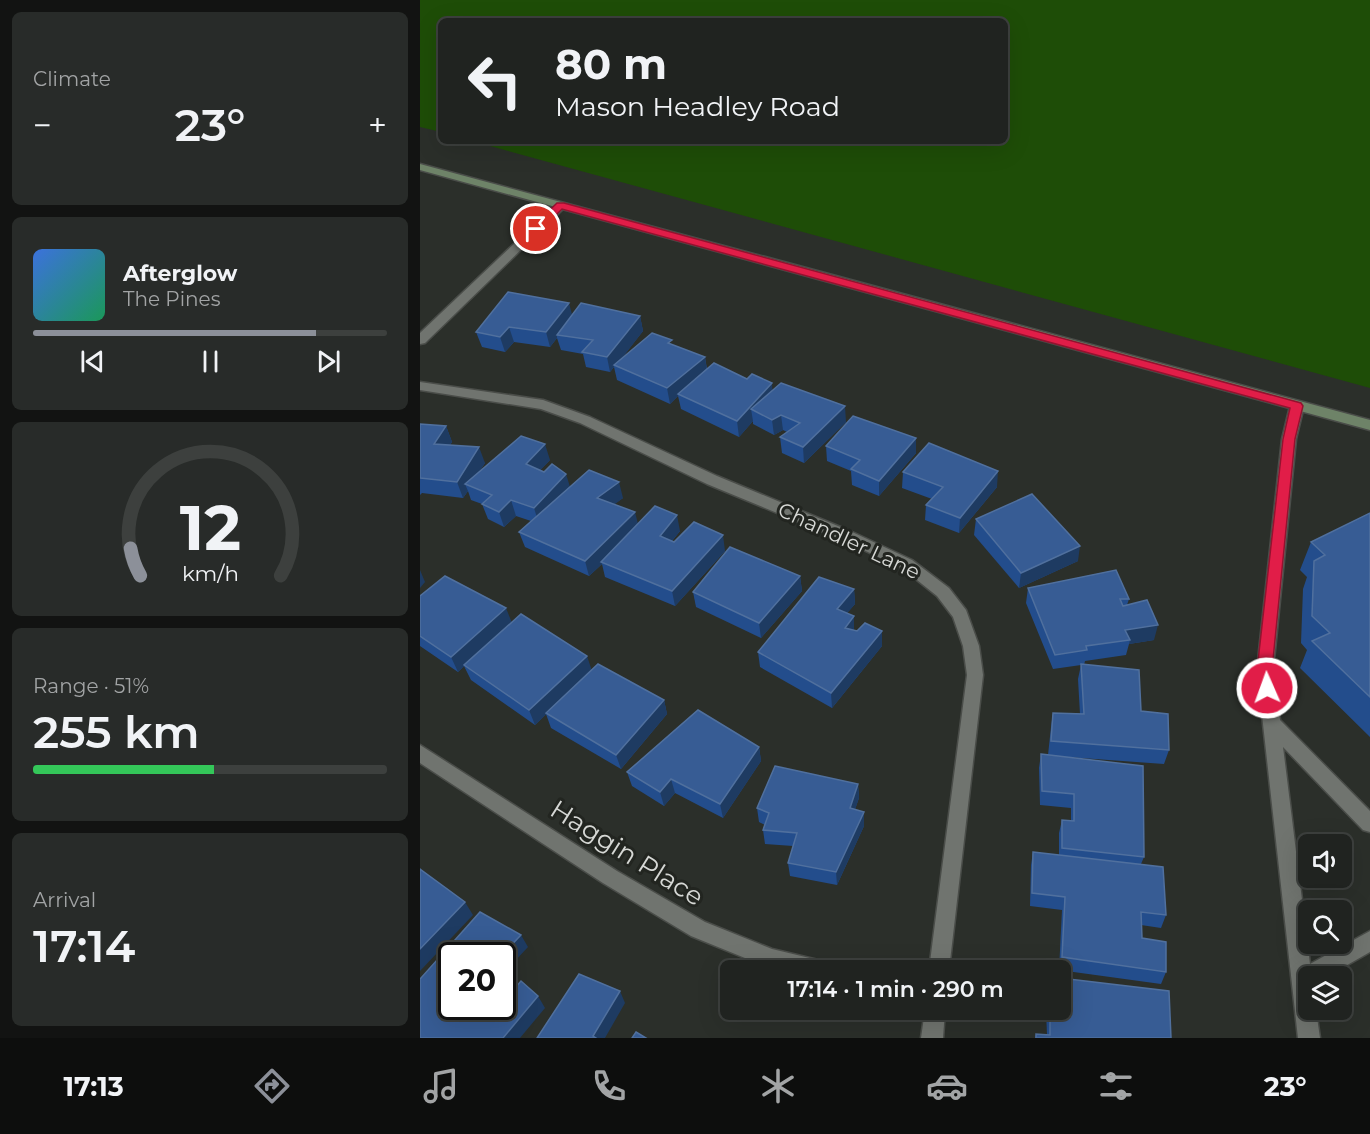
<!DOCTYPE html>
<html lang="en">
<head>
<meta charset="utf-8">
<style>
  body { margin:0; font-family:Montserrat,sans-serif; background:#282b29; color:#f1f3f6; height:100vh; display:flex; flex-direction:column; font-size:22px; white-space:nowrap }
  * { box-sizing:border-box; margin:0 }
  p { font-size:20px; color:#a2a4a5 }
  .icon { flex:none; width:33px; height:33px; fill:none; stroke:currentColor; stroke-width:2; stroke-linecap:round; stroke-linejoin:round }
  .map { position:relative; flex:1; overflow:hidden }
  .side { display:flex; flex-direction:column; gap:12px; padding:12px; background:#121312; width:420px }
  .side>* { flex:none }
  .hud { position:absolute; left:18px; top:18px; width:570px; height:126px; border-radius:9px; box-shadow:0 6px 24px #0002,0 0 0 2px #3d403e; background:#202320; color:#f1f3f6; overflow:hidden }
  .tools { position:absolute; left:878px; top:834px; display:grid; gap:12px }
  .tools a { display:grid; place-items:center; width:54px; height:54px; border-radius:9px; background:#202320; box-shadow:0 6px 24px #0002,0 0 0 2px #3d403e; font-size:30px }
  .speed { position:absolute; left:18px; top:942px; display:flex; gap:12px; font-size:30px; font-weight:700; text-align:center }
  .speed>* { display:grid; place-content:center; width:78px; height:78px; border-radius:50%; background:#202320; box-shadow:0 6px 24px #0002,0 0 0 2px #3d403e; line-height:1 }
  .speed .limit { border:3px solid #111; border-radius:9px; background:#fff; color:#111 }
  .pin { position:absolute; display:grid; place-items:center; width:51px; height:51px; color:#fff; margin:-26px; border:3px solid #fff; border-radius:50%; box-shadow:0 2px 6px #0007 }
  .me { position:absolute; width:66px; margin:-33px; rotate:358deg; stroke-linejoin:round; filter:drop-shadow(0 0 4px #0008) }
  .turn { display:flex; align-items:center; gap:21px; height:126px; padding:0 18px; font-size:27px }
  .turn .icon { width:78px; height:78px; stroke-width:2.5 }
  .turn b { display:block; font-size:42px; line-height:51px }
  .big { font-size:45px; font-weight:600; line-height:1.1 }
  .side .tile { flex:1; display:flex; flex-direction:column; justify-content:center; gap:9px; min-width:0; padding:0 21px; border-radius:9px; background:#282b29 }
  .side .dial { align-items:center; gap:0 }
  .dial svg { height:156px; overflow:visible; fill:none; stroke:#3d403e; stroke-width:7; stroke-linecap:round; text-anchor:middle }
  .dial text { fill:#f1f3f6; stroke:none }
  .song { display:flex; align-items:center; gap:18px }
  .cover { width:72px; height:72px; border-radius:9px; background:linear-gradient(135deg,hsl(220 70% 55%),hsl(150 70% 35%)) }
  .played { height:6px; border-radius:3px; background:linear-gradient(90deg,#8c9099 80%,#3d403e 80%) }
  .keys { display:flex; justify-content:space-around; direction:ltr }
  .heat { display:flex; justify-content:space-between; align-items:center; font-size:33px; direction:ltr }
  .charge { height:9px; border-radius:4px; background:linear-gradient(90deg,#34c759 51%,#3d403e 0) }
  .trip { position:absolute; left:300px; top:960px; width:351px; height:60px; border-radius:9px; background:#202320; box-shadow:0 6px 24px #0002,0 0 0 2px #3d403e; font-weight:600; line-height:60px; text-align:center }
  .tab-bar { display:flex; height:96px; justify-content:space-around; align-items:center; background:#0d0e0d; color:#a2a4a5 }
  .tab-bar .icon { width:42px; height:42px }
  .tab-bar .active { color:#8c9099 }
  .tab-bar b { font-size:27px; color:#f1f3f6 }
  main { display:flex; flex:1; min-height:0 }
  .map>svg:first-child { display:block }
</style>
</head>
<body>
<main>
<section class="side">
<div class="tile"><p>Climate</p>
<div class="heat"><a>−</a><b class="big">23°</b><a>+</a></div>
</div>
<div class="tile">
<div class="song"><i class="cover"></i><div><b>Afterglow</b><p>The Pines</p></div></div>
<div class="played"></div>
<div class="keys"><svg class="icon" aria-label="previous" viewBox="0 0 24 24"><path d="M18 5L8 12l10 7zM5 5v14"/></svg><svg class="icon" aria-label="pause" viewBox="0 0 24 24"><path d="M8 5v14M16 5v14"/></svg><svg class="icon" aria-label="next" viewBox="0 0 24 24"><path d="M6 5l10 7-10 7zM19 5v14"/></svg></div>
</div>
<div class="tile dial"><svg viewBox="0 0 100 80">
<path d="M14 69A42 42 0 1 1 86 69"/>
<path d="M14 69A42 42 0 0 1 9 55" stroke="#8c9099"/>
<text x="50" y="56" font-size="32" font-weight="700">12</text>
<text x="50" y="72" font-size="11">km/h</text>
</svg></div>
<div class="tile"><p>Range · 51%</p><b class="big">255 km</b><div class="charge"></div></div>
<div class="tile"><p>Arrival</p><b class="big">17:14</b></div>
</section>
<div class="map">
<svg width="950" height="1038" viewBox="0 0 950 1038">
  <rect width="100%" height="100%" fill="#2b2f2a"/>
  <polygon fill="#1e4d07" points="0,0 950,0 950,388 52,141 585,141 585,21 21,21 21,132 0,127"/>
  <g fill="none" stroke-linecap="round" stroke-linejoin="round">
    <g stroke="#4a4d49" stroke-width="3">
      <polygon id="service" points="877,401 884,406 876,439 853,670 860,720 950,811 950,832 943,830 863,747 890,964 950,931 950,952 908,976 888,976 888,1010 896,1010 900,1038 878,1038 837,670 862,439 870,406"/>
    </g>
    <g stroke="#4a4d49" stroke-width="3">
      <g id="minor">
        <polygon points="140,203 146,206 144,208 5,343 0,344 0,333 136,204"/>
        <polygon points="0,382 123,400 170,417 297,476 430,531 492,560 529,588 546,610 559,646 563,675 529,970 509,970 547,675 543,646 533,617 517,596 482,568 420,539 287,484 160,423 121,409 0,390"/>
        <polygon points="0,745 197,871 285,922 352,949 398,960 405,963 408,970 352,969 271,936 183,883 0,763"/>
        <polygon points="505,1010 525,1010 523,1038 501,1038"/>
      </g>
    </g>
    <g stroke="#4a4d49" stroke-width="3">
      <polygon id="secondary" points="0,164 950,420 950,430 0,170"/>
    </g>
    <use href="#service" fill="#70746f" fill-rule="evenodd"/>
    <use href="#minor" fill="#70746f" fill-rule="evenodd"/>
    <use href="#secondary" fill="#6e8368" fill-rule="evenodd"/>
  </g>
  <g fill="#234d8c">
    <polygon points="152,314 220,316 223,331 201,359 252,345 285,357 287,369 352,391 426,422 384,463 362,453 360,437 367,432 363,430 354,435 333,424 333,421 319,437 261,409 258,396 250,404 197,380 194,367 190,372 166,367 163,354 141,350 137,338 130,347 94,342 85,352 62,347 56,332"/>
    <polygon points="0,424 26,426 32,442 30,445 65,463 59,472 130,460 120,470 150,487 203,498 194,504 218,524 260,531 252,541 254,542 305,551 255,606 185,577 182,564 169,576 105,547 99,532 111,521 96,516 84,527 68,519 62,504 51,500 48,491 43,498 2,493 0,495"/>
    <polygon points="496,438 496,453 459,496 432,485 431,471 407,461 406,446"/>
    <polygon points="483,472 577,487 539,533 505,520 506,505 512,499 482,488"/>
    <polygon points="950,513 950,737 880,668 887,650 881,643 883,589 887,577 880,570 891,542"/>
    <polygon points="556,519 658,561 599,588 554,535"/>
    <polygon points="380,576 382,591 341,638 276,607 273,592"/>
    <polygon points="608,588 709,599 707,605 734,640 709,644 706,655 665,661 664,665 721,711 749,750 744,764 647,757 724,857 721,864 746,915 741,928 721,925 722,938 746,972 741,984 639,970 642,910 610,906 611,865 613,852 639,855 639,833 642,820 651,821 651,808 620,805 619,768 621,754 628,755 631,727 633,713 660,714 658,679 661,665 633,669 606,603"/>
    <polygon points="434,589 435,604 427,613 434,616 434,631 462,646 412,708 340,667 338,652"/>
    <polygon points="0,596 92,622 172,670 244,700 247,714 201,769 131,728 126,714 115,725 51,680 44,666 38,672 0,646"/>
    <polygon points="339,747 341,761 303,818 255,793 244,806 212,786 207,772"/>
    <polygon points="438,784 439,798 435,809 444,826 417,885 370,876 368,863 373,846 345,844 343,830 345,825 339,822 337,808"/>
    <polygon points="626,1010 640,1010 751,1038 615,1038 616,1034 627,1035"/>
  </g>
  <g fill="#1e3b62">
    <polygon points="149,303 153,318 137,335 137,338 130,347 126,332"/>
    <polygon points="220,316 223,331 196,366 194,365 194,367 190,372 187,357"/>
    <polygon points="89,327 94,342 85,352 80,337"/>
    <polygon points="285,357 287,372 258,394 258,396 250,404 247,388"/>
    <polygon points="352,383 353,399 331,409 333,421 319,437 317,421"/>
    <polygon points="425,406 426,422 384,463 383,447"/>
    <polygon points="361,415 363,430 354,435 352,420"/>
    <polygon points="26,426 32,442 20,459 14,444"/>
    <polygon points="496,438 496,453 459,496 459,481"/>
    <polygon points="125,444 130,460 111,480 106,464"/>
    <polygon points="59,447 65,463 50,486 45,484 48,491 43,498 37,482"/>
    <polygon points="578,471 577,487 539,533 540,518"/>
    <polygon points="146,474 151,490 119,524 114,508"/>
    <polygon points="199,482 203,498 182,514 177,498"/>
    <polygon points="91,500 96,516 84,527 79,512"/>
    <polygon points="215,512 219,528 181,562 182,564 169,576 165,561"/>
    <polygon points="257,515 260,531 243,552 240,536"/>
    <polygon points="303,535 305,551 255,606 252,591"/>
    <polygon points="660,546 658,561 599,588 601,573"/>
    <polygon points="0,570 5,582 0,588"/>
    <polygon points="380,576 382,591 341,638 339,623"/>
    <polygon points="434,589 435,604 418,624 417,609"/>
    <polygon points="86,608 92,623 38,672 31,657"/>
    <polygon points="434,616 434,631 425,628"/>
    <polygon points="738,625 734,640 709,644 710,640 705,630"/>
    <polygon points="462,631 462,646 412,708 411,693"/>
    <polygon points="167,656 172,671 115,725 109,710"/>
    <polygon points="244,700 247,714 201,769 196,755"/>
    <polygon points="339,747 341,761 303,818 300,804"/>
    <polygon points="251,779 255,793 244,806 240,792"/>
    <polygon points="438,784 439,798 431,822 430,808"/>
    <polygon points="444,812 444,826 417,885 416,872"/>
    <polygon points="45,902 53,915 0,971 0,949"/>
    <polygon points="101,935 108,947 82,975 82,956 81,956"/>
    <polygon points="88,973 95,985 82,1000 82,979"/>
    <polygon points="200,991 205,1003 185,1038 174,1038 173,1036"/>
    <polygon points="118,996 125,1008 100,1038 83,1038"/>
  </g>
  <g fill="#375c94" stroke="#50709e" stroke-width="1.5">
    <polygon points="88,292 149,303 126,332 89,327 80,337 56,332"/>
    <polygon points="161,303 220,316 187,357 162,352 173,340 137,335"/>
    <polygon points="232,333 252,340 248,343 285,357 247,388 194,365"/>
    <polygon points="294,363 327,379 332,374 352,383 317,421 258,394"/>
    <polygon points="361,383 425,406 383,447 360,437 380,423 361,415 352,420 331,409"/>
    <polygon points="433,416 496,438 459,481 431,469 440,460 406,446"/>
    <polygon points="0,424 26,426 14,444 59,447 37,482 0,478"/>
    <polygon points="101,436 125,444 106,464 124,472 132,464 146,474 114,508 91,500 79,512 62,504 72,495 45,484"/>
    <polygon points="509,443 578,471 540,518 506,505 523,487 483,472"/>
    <polygon points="169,470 199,482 177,498 215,512 165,561 99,532"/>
    <polygon points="612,494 660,546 601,573 556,519"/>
    <polygon points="235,506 257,515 240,536 254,542 274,522 303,535 252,591 181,562"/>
    <polygon points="950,513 950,697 892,641 910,633 892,616 894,561 905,555 891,542"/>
    <polygon points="310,547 380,576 339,623 273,592"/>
    <polygon points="696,570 709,599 700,599 703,606 727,600 738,625 705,630 710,640 666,646 667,650 635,655 608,588"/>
    <polygon points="25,576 86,608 31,657 0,636 0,596"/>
    <polygon points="399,577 434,589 417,609 434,616 425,628 437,631 445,623 462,631 411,693 338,652"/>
    <polygon points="101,614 167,656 109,710 44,665"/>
    <polygon points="178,664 244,700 196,755 126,713"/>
    <polygon points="661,664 719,670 721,711 748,714 749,750 631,741 633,713 664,714"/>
    <polygon points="278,710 339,747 300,804 251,779 240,792 207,772"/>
    <polygon points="621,754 723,766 724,857 642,848 642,820 654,821 654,794 622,791"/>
    <polygon points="355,766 438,784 430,808 444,812 416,872 368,863 377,833 343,830 349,813 337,808"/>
    <polygon points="613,852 743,867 746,915 721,912 722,938 746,942 746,972 642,957 645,897 612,893"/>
    <polygon points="0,869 45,902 0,949"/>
    <polygon points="60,912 101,935 81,956 32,956 32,1006 82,1006 82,999 85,1000 101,981 118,996 83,1038 0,1038 0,979"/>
    <polygon points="82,971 88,973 82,979"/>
    <polygon points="159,974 200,991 173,1036 176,1038 117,1038"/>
    <polygon points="640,978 749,991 751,1038 616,1038 616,1034 630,1035 630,1010 640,1010"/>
    <polygon points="216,1032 226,1038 212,1038"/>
  </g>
  <polygon fill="#e11d48" stroke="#92132f" stroke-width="1.5" points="137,203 144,203 881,403 883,406 875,439 852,670 854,688 852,692 847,694 841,692 837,670 863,439 870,408 142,209 120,231 112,231 112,227"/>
  <g text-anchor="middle" stroke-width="6" stroke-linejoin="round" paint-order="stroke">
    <g font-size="21" fill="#d6d8d5" stroke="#222520">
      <text transform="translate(429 541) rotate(25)" y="7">Chandler Lane</text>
    </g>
    <g font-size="26" fill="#d6d8d5" stroke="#222520">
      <text transform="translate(207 853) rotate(32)" y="9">Haggin Place</text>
    </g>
  </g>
</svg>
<div class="tools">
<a><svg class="icon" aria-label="sound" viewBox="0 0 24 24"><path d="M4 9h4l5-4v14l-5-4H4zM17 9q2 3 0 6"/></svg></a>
<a><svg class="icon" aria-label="search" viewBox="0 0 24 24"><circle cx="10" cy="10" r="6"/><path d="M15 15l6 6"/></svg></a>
<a><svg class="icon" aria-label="layers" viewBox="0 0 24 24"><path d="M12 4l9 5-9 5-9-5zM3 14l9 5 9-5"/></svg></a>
</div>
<div class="speed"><div class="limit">20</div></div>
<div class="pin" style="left:116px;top:229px;background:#d93025"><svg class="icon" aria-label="arrive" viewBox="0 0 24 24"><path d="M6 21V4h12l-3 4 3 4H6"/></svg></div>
<svg class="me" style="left:847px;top:688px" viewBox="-20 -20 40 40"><circle r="17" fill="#e11d48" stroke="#fff" stroke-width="3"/><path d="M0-11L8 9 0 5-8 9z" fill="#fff"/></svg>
<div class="trip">17:14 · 1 min · 290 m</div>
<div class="hud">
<div class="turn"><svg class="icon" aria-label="left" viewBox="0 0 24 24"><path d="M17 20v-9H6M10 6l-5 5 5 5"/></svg><div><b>80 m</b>Mason Headley Road</div></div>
</div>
</div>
</main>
<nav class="tab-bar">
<b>17:13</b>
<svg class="icon active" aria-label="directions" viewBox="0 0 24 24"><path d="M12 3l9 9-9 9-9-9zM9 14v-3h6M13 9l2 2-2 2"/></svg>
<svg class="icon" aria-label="music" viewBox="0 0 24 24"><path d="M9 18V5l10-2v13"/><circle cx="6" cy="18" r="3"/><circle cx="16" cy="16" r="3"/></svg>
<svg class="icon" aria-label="phone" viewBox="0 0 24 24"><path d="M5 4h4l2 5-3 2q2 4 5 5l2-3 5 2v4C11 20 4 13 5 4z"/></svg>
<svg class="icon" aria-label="climate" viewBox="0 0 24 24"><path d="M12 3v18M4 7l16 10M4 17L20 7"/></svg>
<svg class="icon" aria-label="car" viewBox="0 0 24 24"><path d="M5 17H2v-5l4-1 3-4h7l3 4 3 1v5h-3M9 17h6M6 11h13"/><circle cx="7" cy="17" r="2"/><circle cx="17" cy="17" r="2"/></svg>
<svg class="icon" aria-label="filters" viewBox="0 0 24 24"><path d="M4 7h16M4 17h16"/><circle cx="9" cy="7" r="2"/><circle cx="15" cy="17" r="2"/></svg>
<b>23°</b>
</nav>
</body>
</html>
